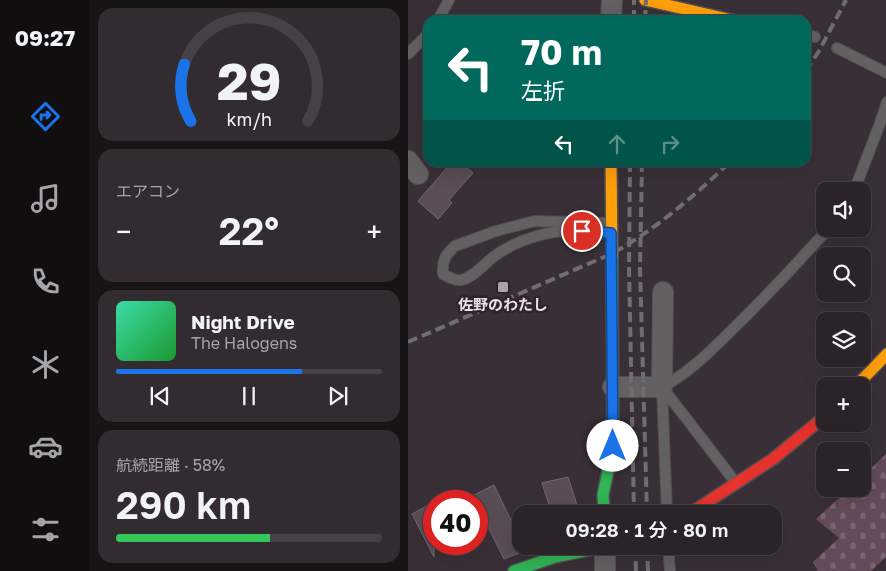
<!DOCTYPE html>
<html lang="ja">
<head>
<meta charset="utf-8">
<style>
  body { margin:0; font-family:"Golos Text","Noto Sans JP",sans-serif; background:#322c30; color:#f1f3f6; height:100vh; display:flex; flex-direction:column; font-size:19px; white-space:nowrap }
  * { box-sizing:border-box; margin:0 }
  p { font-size:16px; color:#a5a4a8 }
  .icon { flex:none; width:28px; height:28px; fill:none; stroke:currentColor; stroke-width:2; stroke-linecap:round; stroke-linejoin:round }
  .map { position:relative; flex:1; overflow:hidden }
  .details { display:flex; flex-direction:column; gap:8px; padding:8px; background:#171416; width:318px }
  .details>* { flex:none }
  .hud { position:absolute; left:15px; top:15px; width:388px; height:152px; border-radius:15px; box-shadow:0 5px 20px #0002,0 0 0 1px #464145; background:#00695c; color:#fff; overflow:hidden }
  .controls { position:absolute; left:408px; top:182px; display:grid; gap:10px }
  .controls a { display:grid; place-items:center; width:55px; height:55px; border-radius:10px; background:#2a2428; box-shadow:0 5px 20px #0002,0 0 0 1px #464145; font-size:25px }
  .speed { position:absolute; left:15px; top:490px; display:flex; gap:10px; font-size:25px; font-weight:700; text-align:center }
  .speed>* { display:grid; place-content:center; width:65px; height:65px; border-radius:50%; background:#2a2428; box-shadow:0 5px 20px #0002,0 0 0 1px #464145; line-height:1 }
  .speed .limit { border:8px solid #d22; background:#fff; color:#111 }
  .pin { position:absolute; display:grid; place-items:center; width:42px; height:42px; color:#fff; margin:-21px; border:2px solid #fff; border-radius:50%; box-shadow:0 1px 5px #0007 }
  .me { position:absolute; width:55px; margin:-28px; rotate:0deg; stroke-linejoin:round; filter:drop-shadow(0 0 4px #0008) }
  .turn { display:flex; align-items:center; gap:18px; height:105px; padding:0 15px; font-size:22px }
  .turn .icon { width:65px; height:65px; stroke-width:2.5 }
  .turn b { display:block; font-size:35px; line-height:42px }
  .lanes { display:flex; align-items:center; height:48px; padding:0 15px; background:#0003; justify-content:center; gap:25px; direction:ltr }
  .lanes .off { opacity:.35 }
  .big { font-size:38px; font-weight:600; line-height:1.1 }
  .details .widget { flex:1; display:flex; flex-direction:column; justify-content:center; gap:8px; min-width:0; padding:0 18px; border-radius:15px; background:#322c30 }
  .details .dial { align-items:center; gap:0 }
  .dial svg { height:130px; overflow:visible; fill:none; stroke:#464145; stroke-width:7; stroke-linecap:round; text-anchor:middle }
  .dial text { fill:#f1f3f6; stroke:none }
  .song { display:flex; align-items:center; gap:15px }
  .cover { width:60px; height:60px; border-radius:8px; background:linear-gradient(135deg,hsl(160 70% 55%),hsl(130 70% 35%)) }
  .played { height:5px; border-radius:2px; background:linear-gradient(90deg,#1a73e8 70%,#464145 70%) }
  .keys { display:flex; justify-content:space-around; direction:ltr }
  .heat { display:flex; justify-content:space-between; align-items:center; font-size:28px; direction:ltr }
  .charge { height:8px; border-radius:4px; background:linear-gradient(90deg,#34c759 58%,#464145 0) }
  .trip { position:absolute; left:104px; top:505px; width:270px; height:50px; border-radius:15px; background:#2a2428; box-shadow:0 5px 20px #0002,0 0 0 1px #464145; font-weight:600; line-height:50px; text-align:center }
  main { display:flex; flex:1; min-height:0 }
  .dock { display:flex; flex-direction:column; width:90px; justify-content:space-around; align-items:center; background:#110e10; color:#a5a4a8 }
  .dock .icon { width:35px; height:35px }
  .dock .selected { color:#1a73e8 }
  .dock b { font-size:22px; color:#f1f3f6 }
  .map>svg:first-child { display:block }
</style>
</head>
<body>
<main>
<nav class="dock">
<b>09:27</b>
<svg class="icon selected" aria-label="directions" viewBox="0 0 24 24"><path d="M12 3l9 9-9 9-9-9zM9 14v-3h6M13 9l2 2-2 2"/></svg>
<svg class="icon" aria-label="music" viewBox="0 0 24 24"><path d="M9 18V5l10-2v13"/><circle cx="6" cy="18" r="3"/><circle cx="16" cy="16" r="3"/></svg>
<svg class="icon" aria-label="phone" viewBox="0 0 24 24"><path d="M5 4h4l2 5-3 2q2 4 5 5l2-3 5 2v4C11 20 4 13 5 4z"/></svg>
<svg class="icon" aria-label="climate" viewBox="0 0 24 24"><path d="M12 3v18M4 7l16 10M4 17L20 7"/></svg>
<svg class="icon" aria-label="car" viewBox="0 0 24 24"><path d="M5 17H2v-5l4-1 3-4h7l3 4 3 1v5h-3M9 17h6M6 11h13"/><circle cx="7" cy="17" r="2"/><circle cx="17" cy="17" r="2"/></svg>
<svg class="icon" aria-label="filters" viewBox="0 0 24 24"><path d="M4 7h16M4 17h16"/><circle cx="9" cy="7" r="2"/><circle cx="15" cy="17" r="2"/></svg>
</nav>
<section class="details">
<div class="widget dial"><svg viewBox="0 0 100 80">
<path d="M14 69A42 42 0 1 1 86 69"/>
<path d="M14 69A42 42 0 0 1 10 34" stroke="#1a73e8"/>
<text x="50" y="56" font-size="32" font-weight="700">29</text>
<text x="50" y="72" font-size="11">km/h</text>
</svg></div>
<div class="widget"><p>エアコン</p>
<div class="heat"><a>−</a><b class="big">22°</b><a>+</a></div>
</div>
<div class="widget">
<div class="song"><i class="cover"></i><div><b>Night Drive</b><p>The Halogens</p></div></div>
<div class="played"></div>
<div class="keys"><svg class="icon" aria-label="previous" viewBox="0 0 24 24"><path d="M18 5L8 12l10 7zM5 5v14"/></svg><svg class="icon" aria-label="pause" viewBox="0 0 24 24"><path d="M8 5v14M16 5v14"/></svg><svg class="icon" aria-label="next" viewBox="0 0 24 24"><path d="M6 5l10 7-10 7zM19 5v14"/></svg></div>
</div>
<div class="widget"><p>航続距離 · 58%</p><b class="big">290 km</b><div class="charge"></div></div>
</section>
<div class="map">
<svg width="479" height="571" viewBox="0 0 479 571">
  <defs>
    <pattern id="cemetery-stones" width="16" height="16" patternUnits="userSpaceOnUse" patternTransform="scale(1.25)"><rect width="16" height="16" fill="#644b5c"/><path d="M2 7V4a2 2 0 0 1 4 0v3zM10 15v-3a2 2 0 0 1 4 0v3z" fill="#7a6473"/></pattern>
  </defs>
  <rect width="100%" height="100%" fill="#383036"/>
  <polygon fill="url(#cemetery-stones)" points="478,454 478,557 463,571 410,571 405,562 431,538 408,519 441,489 454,489 454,477"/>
  <g fill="#5a4d56" stroke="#6f696e">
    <polygon points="44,162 52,162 65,173 41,200 44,203 30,219 10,201"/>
    <polygon points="160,477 172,514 144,514 134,483"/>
    <polygon points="86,485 112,539 112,546 116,546 118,550 96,559 69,505 69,501 67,501 64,496"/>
    <polygon points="26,502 26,557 4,514"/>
  </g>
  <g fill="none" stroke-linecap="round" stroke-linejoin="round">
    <g stroke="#534d51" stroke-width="12">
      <g id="lane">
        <polyline points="30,20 41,0"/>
        <polyline points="398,34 407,37"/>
        <polyline points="429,48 479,73"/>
        <polyline points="0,54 20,34"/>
        <polyline points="446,191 471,126 479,102"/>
        <path d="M202,223L127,221L88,231L47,246C37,255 34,261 35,274C40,277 47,281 53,280C65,278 75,265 84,258C97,248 114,240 129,236C153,228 178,231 202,233"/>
        <path d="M254,387C285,371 308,345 333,321C363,291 392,260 420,229"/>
        <polyline points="254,387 259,514"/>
        <polyline points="254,387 328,483"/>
        <polyline points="260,546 262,571"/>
      </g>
    </g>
    <g stroke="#534d51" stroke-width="22">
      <g id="street">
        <polyline points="203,20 204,0"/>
        <polyline points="0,161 10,174"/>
        <polyline points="205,387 254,387 255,292"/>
        <polyline points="197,547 197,571"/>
      </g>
    </g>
    <g stroke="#534d51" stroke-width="14">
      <g id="fast">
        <polyline points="196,514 195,495 205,446 204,256"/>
        <polyline points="106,571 147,557 200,546"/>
      </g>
    </g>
    <g stroke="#534d51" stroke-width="14">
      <g id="slow">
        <polyline points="237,0 324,20"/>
        <polyline points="203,162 204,256"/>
        <polyline points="448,386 479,354"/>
      </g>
    </g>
    <g stroke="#534d51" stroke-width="14">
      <polyline id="jam" points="281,514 365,459 416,417"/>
    </g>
    <use href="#lane" stroke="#636062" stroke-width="10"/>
    <use href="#street" stroke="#636062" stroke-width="20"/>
    <use href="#fast" stroke="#30b455" stroke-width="11"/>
    <use href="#slow" stroke="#ff9f0a" stroke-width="11"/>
    <use href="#jam" stroke="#e5322d" stroke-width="11"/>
    <g stroke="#706c6f" stroke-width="4" stroke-dasharray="10 5" stroke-linecap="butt">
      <polyline points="226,20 226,0"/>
      <polyline points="237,20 238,0"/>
      <polyline points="398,71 411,51 438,0"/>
      <polyline points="222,162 221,266 226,514"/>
      <polyline points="234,162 232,268 239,514"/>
      <path d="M0,342L203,254C247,230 286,196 322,162"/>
      <polyline points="227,546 228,571"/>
      <polyline points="239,546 240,571"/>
    </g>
  </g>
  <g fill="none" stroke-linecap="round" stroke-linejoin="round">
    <g stroke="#114b97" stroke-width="12">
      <polyline id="route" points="174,231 203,233 205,446"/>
    </g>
    <use href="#route" stroke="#1a73e8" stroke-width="9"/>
  </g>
  <rect fill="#aba2a8" stroke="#31232d" stroke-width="2" x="89" y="281" width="12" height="12" rx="2.5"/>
  <g text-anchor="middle" stroke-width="5" stroke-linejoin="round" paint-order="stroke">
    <g font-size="15" font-weight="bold" fill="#e9dfe6" stroke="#31232d">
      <text x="95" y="310">佐野のわたし</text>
    </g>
  </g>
</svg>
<div class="controls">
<a><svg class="icon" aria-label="sound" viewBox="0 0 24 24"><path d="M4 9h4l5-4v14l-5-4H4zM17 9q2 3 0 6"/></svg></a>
<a><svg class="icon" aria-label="search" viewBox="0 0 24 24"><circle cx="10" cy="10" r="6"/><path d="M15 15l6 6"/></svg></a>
<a><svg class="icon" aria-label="layers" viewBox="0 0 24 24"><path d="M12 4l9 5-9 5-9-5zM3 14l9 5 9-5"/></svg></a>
<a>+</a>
<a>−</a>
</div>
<div class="speed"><div class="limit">40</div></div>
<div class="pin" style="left:174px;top:231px;background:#d93025"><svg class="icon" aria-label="arrive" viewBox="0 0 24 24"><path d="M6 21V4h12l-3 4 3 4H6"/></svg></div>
<svg class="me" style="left:205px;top:446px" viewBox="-20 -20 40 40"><circle r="19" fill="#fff"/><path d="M0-13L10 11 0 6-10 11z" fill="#1a73e8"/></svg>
<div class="trip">09:28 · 1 分 · 80 m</div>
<div class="hud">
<div class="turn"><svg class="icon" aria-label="left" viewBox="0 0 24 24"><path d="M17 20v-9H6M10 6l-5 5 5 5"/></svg><div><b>70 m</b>左折</div></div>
<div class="lanes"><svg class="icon" aria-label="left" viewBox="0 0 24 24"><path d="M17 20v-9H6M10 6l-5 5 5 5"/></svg><svg class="icon off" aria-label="ahead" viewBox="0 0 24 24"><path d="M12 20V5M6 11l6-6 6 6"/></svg><svg class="icon off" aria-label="right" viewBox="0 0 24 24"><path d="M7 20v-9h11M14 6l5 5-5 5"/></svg></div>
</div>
</div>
</main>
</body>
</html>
